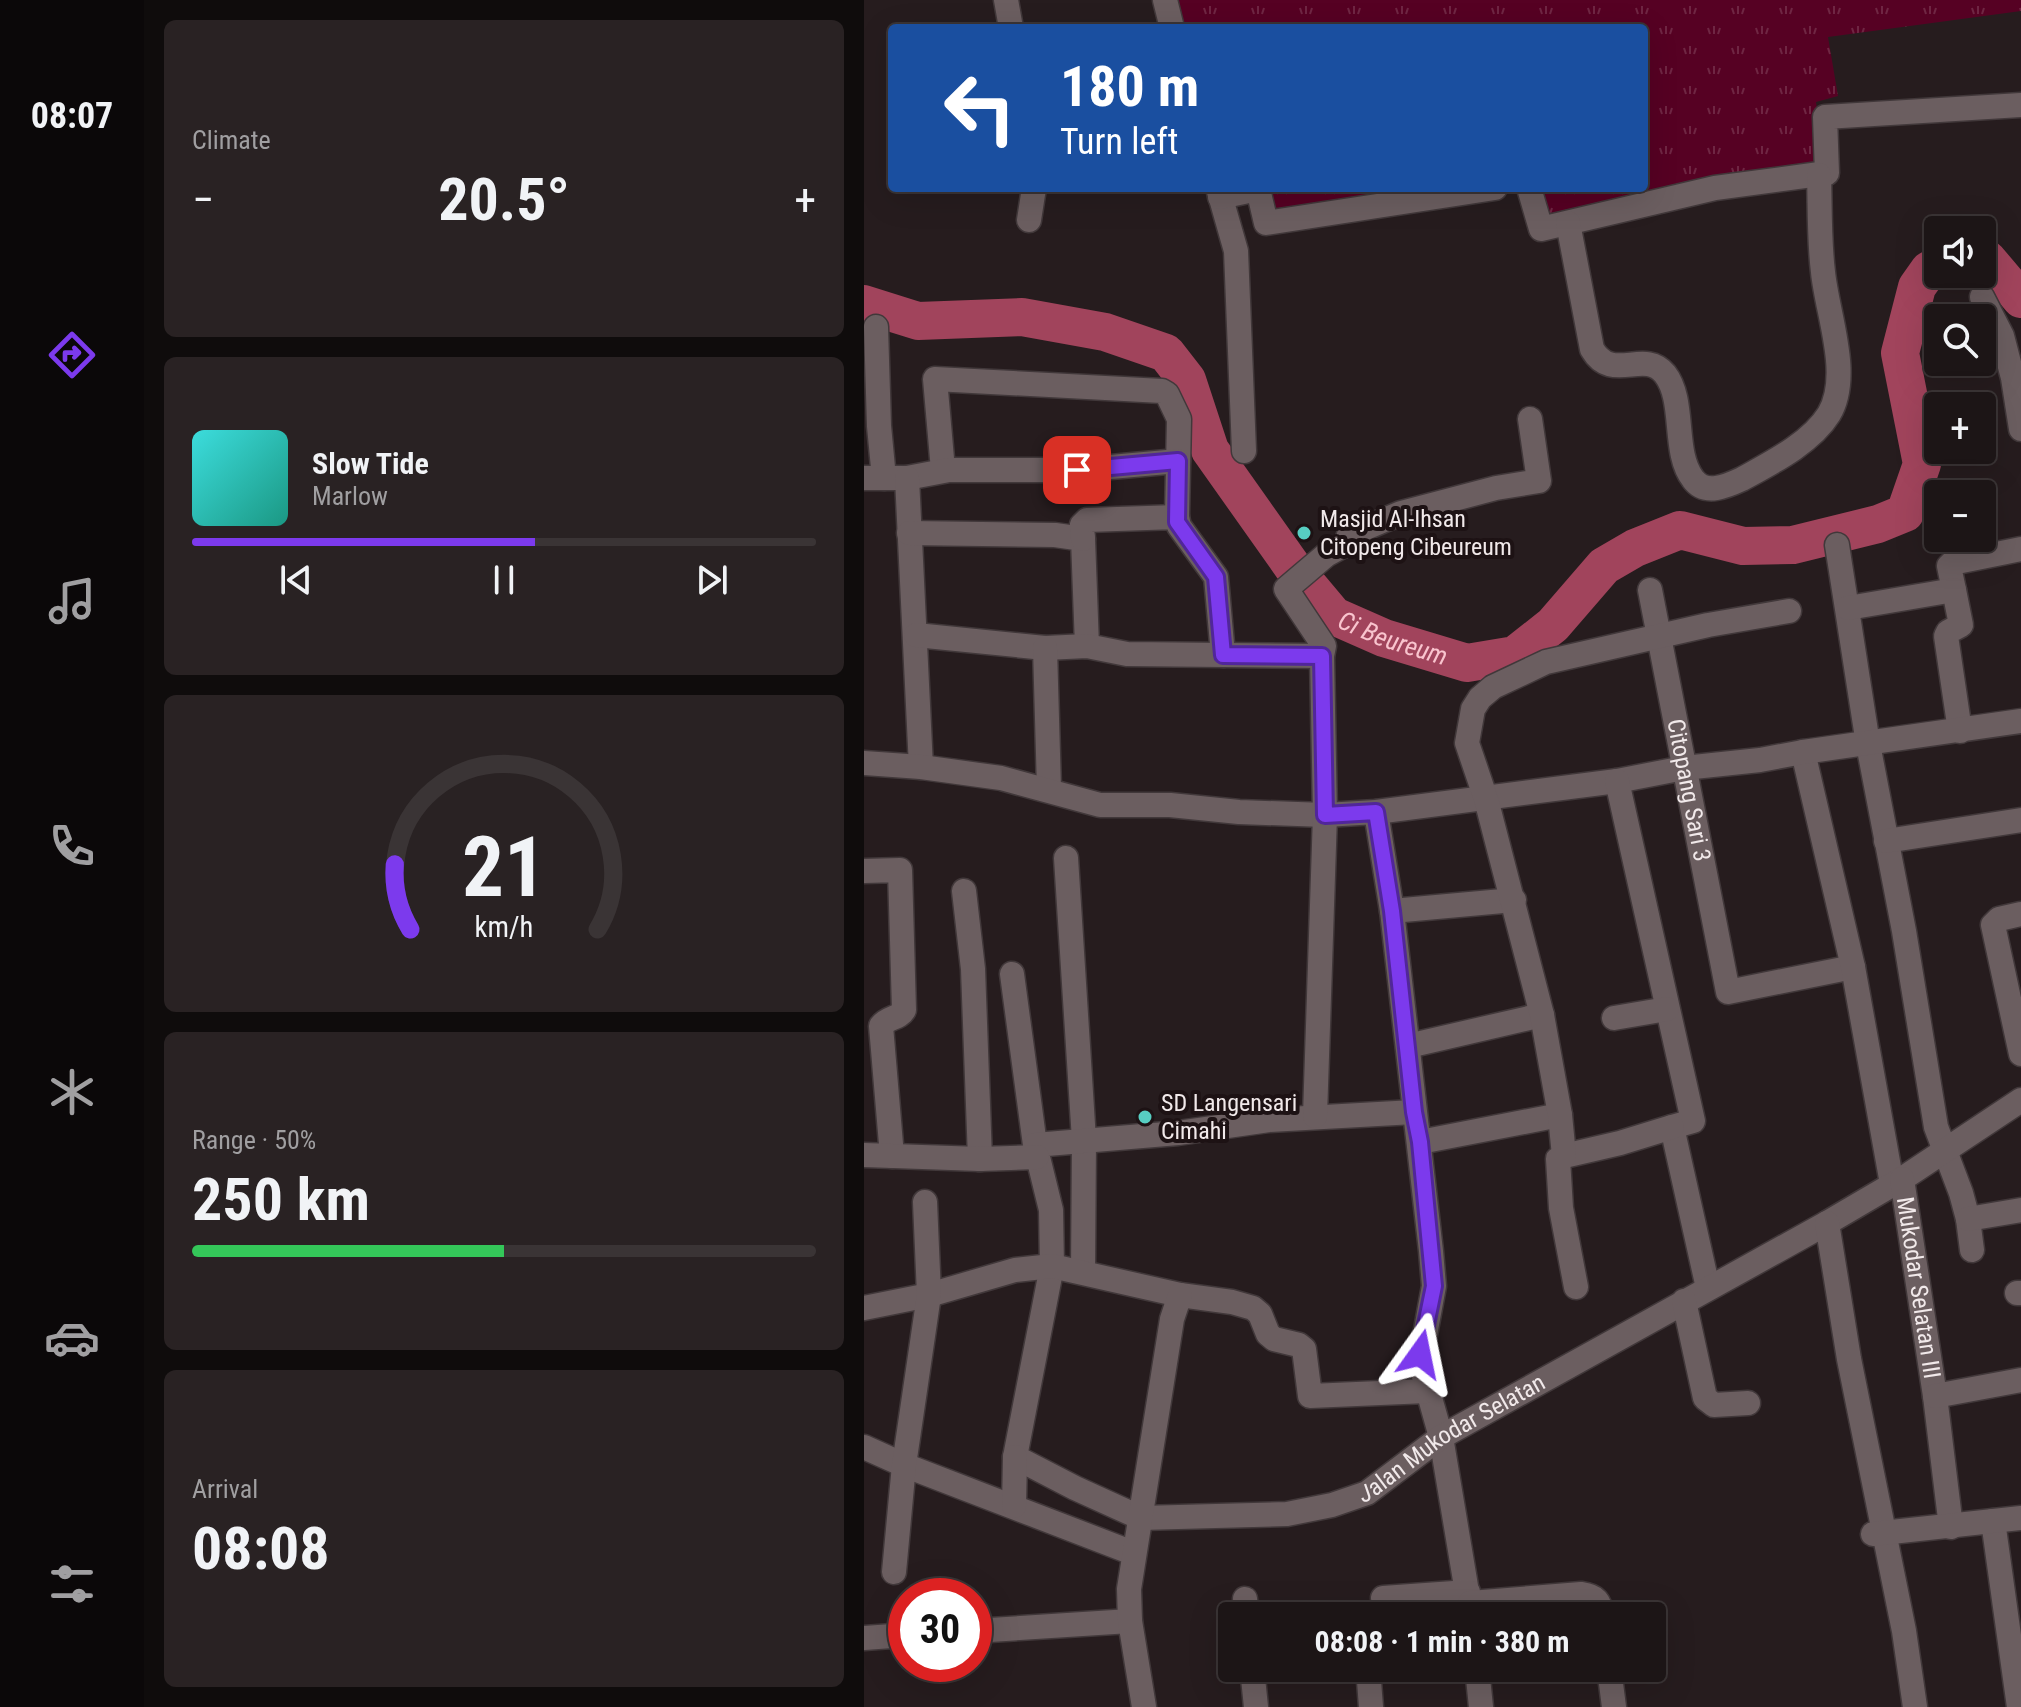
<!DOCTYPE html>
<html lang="en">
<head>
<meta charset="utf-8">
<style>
  body { margin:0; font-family:"Roboto Condensed",sans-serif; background:#292223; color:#f1f3f6; height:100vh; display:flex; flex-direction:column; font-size:30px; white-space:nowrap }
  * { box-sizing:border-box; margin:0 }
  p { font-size:26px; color:#a09fa1 }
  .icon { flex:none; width:44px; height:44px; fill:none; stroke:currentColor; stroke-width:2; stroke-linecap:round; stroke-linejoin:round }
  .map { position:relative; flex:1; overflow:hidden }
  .drawer { display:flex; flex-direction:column; gap:20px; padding:20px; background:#0f0c0c; width:720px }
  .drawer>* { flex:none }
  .hud { position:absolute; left:24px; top:24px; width:760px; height:168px; border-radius:8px; box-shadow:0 8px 32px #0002,0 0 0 2px #3a3435; background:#1a4fa0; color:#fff; overflow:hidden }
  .tools { position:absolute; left:1060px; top:216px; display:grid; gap:16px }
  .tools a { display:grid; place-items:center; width:72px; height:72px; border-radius:8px; background:#1c1516; box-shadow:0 8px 32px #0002,0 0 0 2px #3a3435; font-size:40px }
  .speed { position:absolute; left:24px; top:1578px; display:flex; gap:16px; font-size:40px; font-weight:700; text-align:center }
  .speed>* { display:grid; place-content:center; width:104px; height:104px; border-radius:50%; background:#1c1516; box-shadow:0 8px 32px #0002,0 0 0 2px #3a3435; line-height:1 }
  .speed .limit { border:12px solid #d22; background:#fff; color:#111 }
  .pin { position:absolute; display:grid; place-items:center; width:68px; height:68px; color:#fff; margin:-34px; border-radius:16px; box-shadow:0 4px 12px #0006 }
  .me { position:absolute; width:88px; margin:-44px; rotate:12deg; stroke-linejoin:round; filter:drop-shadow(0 0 6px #0008) }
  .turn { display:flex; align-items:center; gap:28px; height:168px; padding:0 40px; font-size:36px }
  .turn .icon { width:104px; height:104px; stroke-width:2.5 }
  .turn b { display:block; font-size:56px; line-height:68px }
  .big { font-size:60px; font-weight:700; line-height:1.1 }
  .drawer .widget { flex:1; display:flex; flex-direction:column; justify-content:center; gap:12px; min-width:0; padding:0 28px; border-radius:12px; background:#292223 }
  .drawer .dial { align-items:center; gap:0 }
  .dial svg { height:208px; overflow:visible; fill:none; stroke:#3a3435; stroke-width:7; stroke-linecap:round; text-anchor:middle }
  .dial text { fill:#f1f3f6; stroke:none }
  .song { display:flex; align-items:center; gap:24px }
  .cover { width:96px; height:96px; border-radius:12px; background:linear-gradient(135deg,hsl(180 70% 55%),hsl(170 70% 35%)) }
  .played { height:8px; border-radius:4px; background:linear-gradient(90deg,#7c3aed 55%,#3a3435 55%) }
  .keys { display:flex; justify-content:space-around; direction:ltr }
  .heat { display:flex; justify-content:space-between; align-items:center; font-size:44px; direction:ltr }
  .charge { height:12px; border-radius:6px; background:linear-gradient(90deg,#34c759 50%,#3a3435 0) }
  .trip { position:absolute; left:354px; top:1602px; width:448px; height:80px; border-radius:8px; background:#1c1516; box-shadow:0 8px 32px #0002,0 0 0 2px #3a3435; font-weight:700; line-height:80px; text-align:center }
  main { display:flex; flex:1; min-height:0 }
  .tabs { display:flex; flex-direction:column; width:144px; justify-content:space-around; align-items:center; background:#0b0809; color:#a09fa1 }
  .tabs .icon { width:56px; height:56px }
  .tabs .on { color:#7c3aed }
  .tabs b { font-size:36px; color:#f1f3f6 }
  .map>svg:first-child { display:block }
</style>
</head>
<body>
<main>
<nav class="tabs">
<b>08:07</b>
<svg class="icon on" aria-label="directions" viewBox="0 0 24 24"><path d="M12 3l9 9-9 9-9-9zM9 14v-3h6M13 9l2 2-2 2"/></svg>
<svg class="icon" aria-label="music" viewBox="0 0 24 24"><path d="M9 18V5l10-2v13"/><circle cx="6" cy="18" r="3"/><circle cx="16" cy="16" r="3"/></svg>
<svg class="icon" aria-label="phone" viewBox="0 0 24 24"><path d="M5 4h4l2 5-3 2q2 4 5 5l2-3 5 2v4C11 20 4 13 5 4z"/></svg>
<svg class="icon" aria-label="climate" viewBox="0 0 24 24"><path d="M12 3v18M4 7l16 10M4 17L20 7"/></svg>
<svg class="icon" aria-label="car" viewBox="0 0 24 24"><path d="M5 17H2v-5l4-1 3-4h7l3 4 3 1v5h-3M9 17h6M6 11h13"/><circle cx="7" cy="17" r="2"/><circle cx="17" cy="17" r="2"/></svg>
<svg class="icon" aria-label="filters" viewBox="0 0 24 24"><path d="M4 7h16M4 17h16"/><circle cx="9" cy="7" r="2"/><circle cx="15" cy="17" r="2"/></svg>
</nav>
<section class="drawer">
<div class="widget"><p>Climate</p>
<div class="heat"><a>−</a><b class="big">20.5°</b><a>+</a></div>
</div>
<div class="widget">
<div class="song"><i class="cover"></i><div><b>Slow Tide</b><p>Marlow</p></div></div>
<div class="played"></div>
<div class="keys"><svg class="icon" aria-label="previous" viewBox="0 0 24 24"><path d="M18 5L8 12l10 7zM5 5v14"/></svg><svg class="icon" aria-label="pause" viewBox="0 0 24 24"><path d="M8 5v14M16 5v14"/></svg><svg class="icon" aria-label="next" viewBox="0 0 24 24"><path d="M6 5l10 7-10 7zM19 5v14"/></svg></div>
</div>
<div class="widget dial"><svg viewBox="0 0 100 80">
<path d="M14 69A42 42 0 1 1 86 69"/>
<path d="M14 69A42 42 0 0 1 8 44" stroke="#7c3aed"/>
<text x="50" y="56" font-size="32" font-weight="700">21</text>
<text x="50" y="72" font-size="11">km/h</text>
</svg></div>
<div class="widget"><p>Range · 50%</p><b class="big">250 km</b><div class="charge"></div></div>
<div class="widget"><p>Arrival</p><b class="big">08:08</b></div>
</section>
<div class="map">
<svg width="1157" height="1707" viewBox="0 0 1157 1707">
  <defs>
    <pattern id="grass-tufts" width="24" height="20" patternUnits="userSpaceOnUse" patternTransform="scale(2)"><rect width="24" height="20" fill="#560123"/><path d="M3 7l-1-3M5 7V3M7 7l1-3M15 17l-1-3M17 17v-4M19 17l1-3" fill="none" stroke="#6f2643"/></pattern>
  </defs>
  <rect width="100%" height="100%" fill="#261c1e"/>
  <g fill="url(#grass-tufts)">
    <polygon points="309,0 1157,0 1157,11 964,37 974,96 952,102 960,160 949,166 839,178 688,222 671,188 780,188 780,28 317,28"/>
    <polygon points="406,188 591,188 408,214"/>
  </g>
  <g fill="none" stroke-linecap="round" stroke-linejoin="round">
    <g stroke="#a1445c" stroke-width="38">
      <polyline points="1118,257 1123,259 1157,299"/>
      <path id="s1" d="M0,304L54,321L158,317L241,332L302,353L323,380L346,450L428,566L470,616L520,638L603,663L651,655L689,625L740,566L771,548L816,530L879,546L929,545L1014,524L1041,513L1058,464L1036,353L1053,287L1065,270L1074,265"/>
    </g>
    <g stroke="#41383a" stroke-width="27">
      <g id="minor">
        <polyline points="142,0 147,28"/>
        <polyline points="301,0 308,28"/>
        <polyline points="354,188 372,251 380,451"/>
        <polyline points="665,188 677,229 851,188 963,173 961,117 1157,105"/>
        <polyline points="356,197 394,189 402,223 631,188"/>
        <polyline points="165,220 170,188"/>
        <path d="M704,223L728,349C748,384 780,348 801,374C822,401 808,452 829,479C841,496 863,486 878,479C907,463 947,443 965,414C988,375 963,314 959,272C955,240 956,207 955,175"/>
        <polyline points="1118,297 1138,336 1149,378 1157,429"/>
        <polyline points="12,327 15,426 20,478"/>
        <polyline points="79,470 71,379 298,391 303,394 315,419 313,517"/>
        <polyline points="0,478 43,478 85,470 213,470 314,461"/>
        <polyline points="43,478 57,767"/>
        <polyline points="45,533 191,535 219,539 223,646"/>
        <polyline points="219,539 218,525 223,520 313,517 315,526 352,577 359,655"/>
        <polyline points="973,545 1004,744 1040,931 1072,1127 1097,1193 1104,1219 1108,1250"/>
        <path id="s2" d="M786,590L864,992L989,967"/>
        <polyline points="1090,590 1085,566 1088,563 1157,549"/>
        <polyline points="984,608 1090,590 1097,625 1084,632 1082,636 1096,731"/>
        <polyline points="52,635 181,648 223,646 263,654 458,656"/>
        <polyline points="181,648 185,789"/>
        <polyline points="939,752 989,967 1028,1184"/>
        <polyline points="0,763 57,767 137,778 236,805 306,805 375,812 461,815 512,812 753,781 820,768 896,760 939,752 1157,721"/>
        <polyline points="753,781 829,1121 808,1127 844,1288"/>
        <polyline points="512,812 528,911 567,1251 570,1286 556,1362 577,1437 607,1616"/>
        <polyline points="1022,841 1157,820"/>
        <polyline points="202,858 220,1140 219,1271"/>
        <path d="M0,871L36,870L40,1010C35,1019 23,1017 17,1026L28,1156"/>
        <polyline points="100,891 109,969 116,1159"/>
        <polyline points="528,911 650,900"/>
        <polyline points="1157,914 1135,919 1129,925 1157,1054"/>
        <polyline points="148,974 171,1145"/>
        <polyline points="750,1018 803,1009"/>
        <polyline points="544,1046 678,1015"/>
        <path id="s3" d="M550,1112L405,1120L314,1133L171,1145L187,1210L188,1266L151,1457L211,1488L277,1518L423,1514L468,1505L503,1493L577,1437L963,1223L1038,1179L1157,1100"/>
        <polyline points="451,1116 461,815 458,656 460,646 422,589 462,555 482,544 485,535 537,513 632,488 675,481 666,419"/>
        <polyline points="556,1142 696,1115"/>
        <polyline points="0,1155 116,1159 173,1157"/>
        <polyline points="700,1156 756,1143 808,1127"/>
        <path id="s4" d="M1038,1179L1071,1396L1087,1527"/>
        <polyline points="1104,1219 1157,1210"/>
        <polyline points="963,1223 985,1359 1040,1631 1051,1707"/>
        <polyline points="712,1287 697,1208 694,1159 700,1156 696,1115 678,1015 622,799 603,743 609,709 616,698 629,687 682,662 844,625 925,611"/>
        <polyline points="1153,1293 1157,1293"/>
        <polyline points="820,1301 841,1398 850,1405 884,1403"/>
        <polyline points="0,1308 65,1295 151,1270 188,1266 316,1295 368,1302 389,1308 396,1314 404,1334 410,1339 435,1345 440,1349 446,1396 563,1391"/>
        <polyline points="1071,1396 1157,1380"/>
        <polyline points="0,1447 40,1465 269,1553"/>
        <polyline points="150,1506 151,1457"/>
        <polyline points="1129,1521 1155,1707"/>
        <polyline points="1009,1534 1157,1518"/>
        <polyline points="30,1572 40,1465 65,1295 61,1202"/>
        <polyline points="519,1598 604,1592"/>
        <polyline points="381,1599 383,1616"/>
        <path d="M606,1603L717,1594C732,1596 736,1601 738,1616"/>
        <polyline points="110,1631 266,1621"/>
        <polyline points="0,1638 42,1635"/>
        <polyline points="388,1668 392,1707"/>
        <polyline points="504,1668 507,1707"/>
        <polyline points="613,1668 617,1707"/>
        <polyline points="745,1668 750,1707"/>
        <polyline points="280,1707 266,1621 265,1589 308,1319 316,1295"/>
      </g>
    </g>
    <use href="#minor" stroke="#6b5e60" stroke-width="24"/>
  </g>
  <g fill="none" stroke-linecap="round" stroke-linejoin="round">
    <g stroke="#51269a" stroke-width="20">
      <polyline id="route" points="213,470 314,461 313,522 352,577 359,655 458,656 461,815 512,812 528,911 550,1112 556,1142 570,1286 556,1354"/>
    </g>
    <use href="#route" stroke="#7c3aed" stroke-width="14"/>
  </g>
  <g fill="#57cec2" stroke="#1d1214" stroke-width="3">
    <circle cx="440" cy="533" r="8"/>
    <circle cx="281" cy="1117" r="8"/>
  </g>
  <g text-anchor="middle" stroke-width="8" stroke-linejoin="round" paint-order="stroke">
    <g font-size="24" fill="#f1e9ea" stroke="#1d1214" text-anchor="start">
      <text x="456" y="527">Masjid Al-Ihsan<tspan x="456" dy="28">Citopeng Cibeureum</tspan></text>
      <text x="297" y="1111">SD Langensari<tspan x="297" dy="28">Cimahi</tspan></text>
    </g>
    <g font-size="24" fill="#f1e9ea" stroke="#1d1214">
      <text dy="8" stroke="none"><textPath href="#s2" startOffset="204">Citopang Sari 3</textPath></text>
      <text dy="8" stroke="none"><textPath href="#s4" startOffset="110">Mukodar Selatan III</textPath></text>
      <text dy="8" stroke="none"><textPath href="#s3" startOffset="1168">Jalan Mukodar Selatan</textPath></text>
    </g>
    <g font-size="26" font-style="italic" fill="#f9c4ce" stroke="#1d1214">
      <text dy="9" stroke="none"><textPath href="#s1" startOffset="688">Ci Beureum</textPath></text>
    </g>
  </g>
</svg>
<div class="tools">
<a><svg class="icon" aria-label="sound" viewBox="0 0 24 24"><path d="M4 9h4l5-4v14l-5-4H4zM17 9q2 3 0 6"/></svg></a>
<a><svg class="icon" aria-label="search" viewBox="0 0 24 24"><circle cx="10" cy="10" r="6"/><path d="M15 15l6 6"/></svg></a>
<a>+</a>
<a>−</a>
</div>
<div class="speed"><div class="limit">30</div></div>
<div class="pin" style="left:213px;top:470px;background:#d93025"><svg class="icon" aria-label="arrive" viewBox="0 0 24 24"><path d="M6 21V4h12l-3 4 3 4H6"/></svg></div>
<svg class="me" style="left:556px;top:1354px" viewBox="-20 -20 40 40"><path d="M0-17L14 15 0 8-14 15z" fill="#7c3aed" stroke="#fff" stroke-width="4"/></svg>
<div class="trip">08:08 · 1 min · 380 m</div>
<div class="hud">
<div class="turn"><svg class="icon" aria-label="left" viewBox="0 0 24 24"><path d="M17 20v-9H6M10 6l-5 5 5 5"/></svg><div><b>180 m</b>Turn left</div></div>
</div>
</div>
</main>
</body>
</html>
